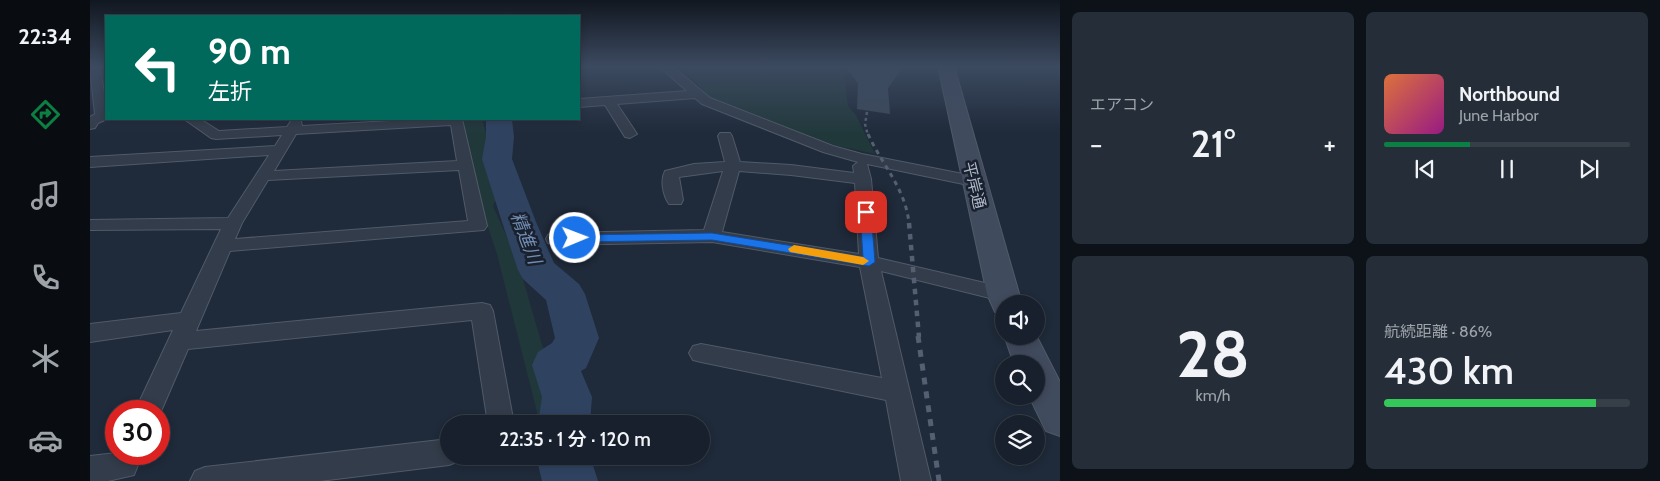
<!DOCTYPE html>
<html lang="ja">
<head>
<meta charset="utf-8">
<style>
  body { margin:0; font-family:Cabin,"Noto Sans JP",sans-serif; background:#242d38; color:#f1f3f6; height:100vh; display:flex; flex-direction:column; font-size:19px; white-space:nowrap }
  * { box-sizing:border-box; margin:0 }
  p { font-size:16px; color:#9ea3a9 }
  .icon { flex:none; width:28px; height:28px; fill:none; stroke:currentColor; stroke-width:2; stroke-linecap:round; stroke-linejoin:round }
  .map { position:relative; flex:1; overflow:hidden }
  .details { display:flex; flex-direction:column; gap:12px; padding:12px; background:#0d1218; width:600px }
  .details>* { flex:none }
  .top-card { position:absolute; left:15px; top:15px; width:475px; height:105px; border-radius:0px; box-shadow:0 2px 8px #0003,0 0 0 1px #363e48; background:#00695c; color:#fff; overflow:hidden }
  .tools { position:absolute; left:905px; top:295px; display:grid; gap:10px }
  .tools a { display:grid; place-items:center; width:50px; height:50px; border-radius:50%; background:#17202c; box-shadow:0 2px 8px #0003,0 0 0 1px #363e48; font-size:25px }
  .speed { position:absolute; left:15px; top:400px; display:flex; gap:10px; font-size:25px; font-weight:700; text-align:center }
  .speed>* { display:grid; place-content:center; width:65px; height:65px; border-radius:50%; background:#17202c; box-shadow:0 2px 8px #0003,0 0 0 1px #363e48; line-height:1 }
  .speed .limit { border:8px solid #d22; background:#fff; color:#111 }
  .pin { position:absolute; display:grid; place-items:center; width:42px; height:42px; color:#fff; margin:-21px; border-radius:10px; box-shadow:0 2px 8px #0006 }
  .me { position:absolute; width:55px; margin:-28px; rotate:89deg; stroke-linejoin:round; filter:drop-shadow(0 0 4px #0008) }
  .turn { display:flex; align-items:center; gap:18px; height:105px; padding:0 20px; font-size:22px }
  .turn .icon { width:65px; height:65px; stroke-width:2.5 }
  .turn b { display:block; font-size:35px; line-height:42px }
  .big { font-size:38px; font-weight:600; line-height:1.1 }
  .details .card { flex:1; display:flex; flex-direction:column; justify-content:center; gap:8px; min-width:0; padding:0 18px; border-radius:8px; background:#242d38 }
  .details .dial { align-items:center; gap:0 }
  .dial b { font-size:65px; line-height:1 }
  .song { display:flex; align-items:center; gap:15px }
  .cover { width:60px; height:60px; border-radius:8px; background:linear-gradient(135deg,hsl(20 70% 55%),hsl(310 70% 35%)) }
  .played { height:5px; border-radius:2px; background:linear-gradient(90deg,#0b8043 35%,#363e48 35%) }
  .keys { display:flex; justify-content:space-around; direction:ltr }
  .heat { display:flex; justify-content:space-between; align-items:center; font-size:28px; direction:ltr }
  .charge { height:8px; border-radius:4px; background:linear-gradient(90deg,#34c759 86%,#363e48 0) }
  .details .tiles { flex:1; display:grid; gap:12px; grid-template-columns:repeat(2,1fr) }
  .trip { position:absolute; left:350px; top:415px; width:270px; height:50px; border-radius:25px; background:#17202c; box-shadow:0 2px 8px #0003,0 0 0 1px #363e48; font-weight:600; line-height:50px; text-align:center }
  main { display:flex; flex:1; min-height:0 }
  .tab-bar { display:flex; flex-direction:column; width:90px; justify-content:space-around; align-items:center; background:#090d12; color:#9ea3a9 }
  .tab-bar .icon { width:35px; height:35px }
  .tab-bar .on { color:#0b8043 }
  .tab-bar b { font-size:22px; color:#f1f3f6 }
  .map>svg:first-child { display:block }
</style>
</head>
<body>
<main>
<nav class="tab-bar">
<b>22:34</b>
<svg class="icon on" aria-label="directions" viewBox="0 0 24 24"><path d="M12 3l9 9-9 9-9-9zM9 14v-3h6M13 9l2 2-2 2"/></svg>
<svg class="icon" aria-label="music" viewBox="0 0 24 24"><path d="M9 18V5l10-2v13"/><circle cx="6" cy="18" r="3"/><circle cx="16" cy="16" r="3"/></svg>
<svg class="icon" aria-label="phone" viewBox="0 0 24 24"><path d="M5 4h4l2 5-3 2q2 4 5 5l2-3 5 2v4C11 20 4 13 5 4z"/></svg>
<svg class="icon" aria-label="climate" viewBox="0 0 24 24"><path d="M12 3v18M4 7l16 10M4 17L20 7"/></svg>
<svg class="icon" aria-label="car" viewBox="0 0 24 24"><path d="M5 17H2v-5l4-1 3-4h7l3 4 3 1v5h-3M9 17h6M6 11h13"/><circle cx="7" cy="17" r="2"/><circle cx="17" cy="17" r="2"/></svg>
</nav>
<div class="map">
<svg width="970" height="481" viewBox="0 0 970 481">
  <rect width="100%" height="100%" fill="#1f2a3a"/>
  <g fill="#21383b">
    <polygon points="591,66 753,66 758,106 766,115 785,154 744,145 621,99"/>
    <polygon points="372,119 392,119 411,187 403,206 428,262 475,424 450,424 407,254 385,189"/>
    <polygon points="458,456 484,456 491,481 464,481"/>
  </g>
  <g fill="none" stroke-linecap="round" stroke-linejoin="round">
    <g fill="#2f4361" fill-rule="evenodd">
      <polygon points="396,119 422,119 424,137 422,159 446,222 464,263 489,284 495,294 509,338 496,368 491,371 502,397 500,424 448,424 452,397 442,365 448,352 462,343 465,338 456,300 433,279 428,270 412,222 392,159 396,137"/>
      <polygon points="446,456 500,456 508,481 452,481"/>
    </g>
  </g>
  <polygon fill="#3b485b" points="755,66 814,66 798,88 800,114 767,109 768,83"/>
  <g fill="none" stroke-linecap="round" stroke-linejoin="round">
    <g stroke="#505a68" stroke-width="2">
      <g id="street">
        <polygon points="5,66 10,69 16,104 17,119 8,123 5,128 0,129 0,117 5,114 0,67"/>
        <path d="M569,66H582L620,98L743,146L772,154L883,176L889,178L891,181L889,184L883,186L777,164L781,179L788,258L912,287L919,289L923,294L919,299L912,301L791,271L841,481H811L796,400L611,362L603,360L599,353L603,346L611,344L792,378L770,267L622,242L465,245L458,243L456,239L458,235L465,233L614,230L633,171L589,177L593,200L591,204H579C573,195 570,180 575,171L604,164L635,162L628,136L630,133H640L642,136L650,162L701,165L764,173L763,166L768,162L733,152L612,104L605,98L527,104L547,134L540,138L535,137L515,105L489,107V99L597,91ZM649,171L701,175L765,183L769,254L632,232Z"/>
        <path d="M94,119H110L129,131L197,127L201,121H211L212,126L336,119H372L397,226L394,230L140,251L106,331L392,303L400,305L403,311L424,424H398L382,320L98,349L69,416V411H45L83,330L0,342V324L91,313L131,229L0,230V220L138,218L179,155L0,167V157L185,146L192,135L126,139L121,138ZM361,125L367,161L184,171L206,134ZM369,170L378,221L145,239L152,223L178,180Z"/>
        <polygon points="359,439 359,456 371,456 369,461 359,465 230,481 100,481 105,471 115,467"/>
        <polygon points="26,453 44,455 48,465 44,475 18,481 0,481 0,456"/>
      </g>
    </g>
    <g stroke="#505a68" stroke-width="2">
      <g id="secondary">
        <polygon points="848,66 864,66 932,304 914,304 914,315 905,312 897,294"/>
        <polygon points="914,335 946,335 970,382 970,436 956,431 939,396 946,396 946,364 924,364"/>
      </g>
    </g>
    <use href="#street" fill="#333c4a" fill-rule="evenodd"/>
    <use href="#secondary" fill="#414b5e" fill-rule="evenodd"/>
    <polyline stroke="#546072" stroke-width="2.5" stroke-dasharray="3 3" stroke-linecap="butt" points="777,112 775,124 778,136"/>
    <path stroke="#546072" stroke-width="3" stroke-dasharray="4.5 4.5" stroke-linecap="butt" d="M778,134C792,165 816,189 819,224"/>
    <polyline stroke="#546072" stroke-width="4.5" stroke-dasharray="5.5 5.5" stroke-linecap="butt" points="819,223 829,337"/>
    <polyline stroke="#546072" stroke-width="5" stroke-dasharray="7 7" stroke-linecap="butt" points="828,336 849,481"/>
  </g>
  <linearGradient id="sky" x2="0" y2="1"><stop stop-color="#111720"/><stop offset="0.5" stop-color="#3c4a60"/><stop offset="1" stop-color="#3c4a60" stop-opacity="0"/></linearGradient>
  <rect width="970" height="133" fill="url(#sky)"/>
  <polygon fill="#1a73e8" stroke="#114b97" points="776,209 781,212 785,262 779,266 622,240 485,242 479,238 485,235 622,233 773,257 770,212"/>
  <polygon fill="#f59e0b" points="704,245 773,257 779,261 773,265 700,252 698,249"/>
  <g text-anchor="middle" stroke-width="5" stroke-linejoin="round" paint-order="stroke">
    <g font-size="16" fill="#adb7c7" stroke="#19212f">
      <text transform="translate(885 185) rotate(76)" y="6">平岸通</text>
    </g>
    <g font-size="18" font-style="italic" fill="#738db2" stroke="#19212f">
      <text transform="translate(436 238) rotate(69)" y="6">精進川</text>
    </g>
  </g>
</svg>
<div class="tools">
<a><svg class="icon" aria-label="sound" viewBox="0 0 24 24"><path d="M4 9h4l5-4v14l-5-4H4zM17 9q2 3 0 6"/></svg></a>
<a><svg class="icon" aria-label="search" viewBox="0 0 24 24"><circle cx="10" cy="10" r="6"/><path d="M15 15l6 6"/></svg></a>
<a><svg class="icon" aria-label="layers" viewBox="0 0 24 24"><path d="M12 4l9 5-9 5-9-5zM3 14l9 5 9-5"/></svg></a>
</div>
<div class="speed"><div class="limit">30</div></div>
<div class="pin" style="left:776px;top:212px;background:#d93025"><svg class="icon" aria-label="arrive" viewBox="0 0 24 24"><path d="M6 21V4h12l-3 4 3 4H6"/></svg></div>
<svg class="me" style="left:485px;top:238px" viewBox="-20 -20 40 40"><circle r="17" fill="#1a73e8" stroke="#fff" stroke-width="3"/><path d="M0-11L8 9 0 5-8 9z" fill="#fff"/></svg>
<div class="trip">22:35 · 1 分 · 120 m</div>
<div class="top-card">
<div class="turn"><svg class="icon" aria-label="left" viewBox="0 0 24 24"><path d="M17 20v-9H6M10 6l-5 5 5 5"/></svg><div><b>90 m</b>左折</div></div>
</div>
</div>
<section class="details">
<div class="tiles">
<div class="card"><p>エアコン</p>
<div class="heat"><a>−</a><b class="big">21°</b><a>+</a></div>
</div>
<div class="card">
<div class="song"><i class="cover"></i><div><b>Northbound</b><p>June Harbor</p></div></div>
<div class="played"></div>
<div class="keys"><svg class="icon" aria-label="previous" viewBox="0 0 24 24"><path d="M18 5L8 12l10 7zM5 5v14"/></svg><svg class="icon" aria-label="pause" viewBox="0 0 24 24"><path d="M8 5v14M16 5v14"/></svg><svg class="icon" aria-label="next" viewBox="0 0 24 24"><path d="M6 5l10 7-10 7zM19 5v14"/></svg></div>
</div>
<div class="card dial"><b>28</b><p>km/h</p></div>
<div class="card"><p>航続距離 · 86%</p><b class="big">430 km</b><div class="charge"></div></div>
</div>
</section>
</main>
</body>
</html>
